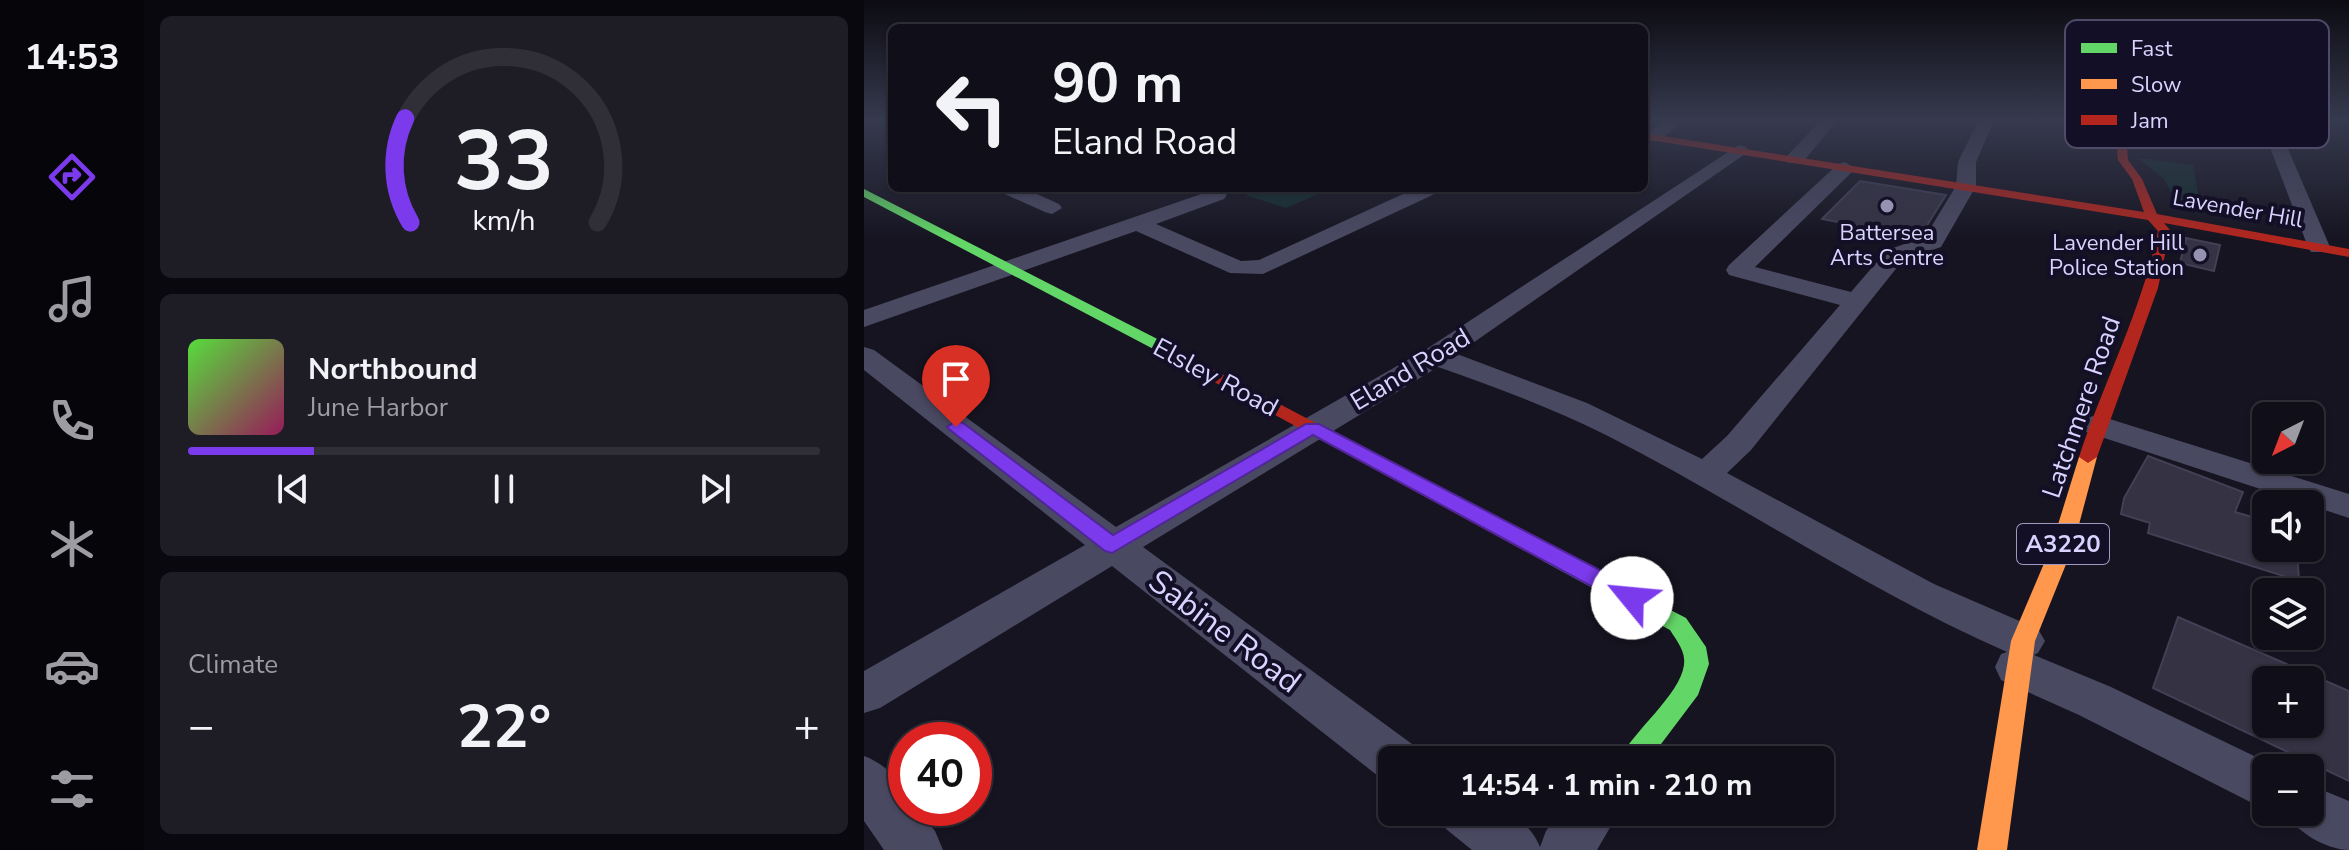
<!DOCTYPE html>
<html lang="en">
<head>
<meta charset="utf-8">
<style>
  body { margin:0; font-family:"Nunito Sans",sans-serif; background:#1e1d26; color:#f1f3f6; height:100vh; display:flex; flex-direction:column; font-size:30px; white-space:nowrap }
  * { box-sizing:border-box; margin:0 }
  p { font-size:26px; color:#9c9ca2 }
  .icon { flex:none; width:44px; height:44px; fill:none; stroke:currentColor; stroke-width:2; stroke-linecap:round; stroke-linejoin:round }
  .map { position:relative; flex:1; overflow:hidden }
  .panel { display:flex; flex-direction:column; gap:16px; padding:16px; background:#09080e; width:720px }
  .panel>* { flex:none }
  .banner { position:absolute; left:24px; top:24px; width:760px; height:168px; border-radius:12px; box-shadow:0 2px 6px #0004,0 0 0 2px #302f38; background:#100f19; color:#f1f3f6; overflow:hidden }
  .needle { width:52px; rotate:222deg }
  .tools { position:absolute; left:1388px; top:402px; display:grid; gap:16px }
  .tools a { display:grid; place-items:center; width:72px; height:72px; border-radius:12px; background:#100f19; box-shadow:0 2px 6px #0004,0 0 0 2px #302f38; font-size:40px }
  .speed { position:absolute; left:24px; top:722px; display:flex; gap:16px; font-size:40px; font-weight:700; text-align:center }
  .speed>* { display:grid; place-content:center; width:104px; height:104px; border-radius:50%; background:#100f19; box-shadow:0 2px 6px #0004,0 0 0 2px #302f38; line-height:1 }
  .speed .limit { border:12px solid #d22; background:#fff; color:#111 }
  .pin { position:absolute; display:grid; place-items:center; width:68px; height:68px; color:#fff; margin:-82px -34px; border-radius:50% 50% 50% 0; rotate:-45deg; box-shadow:0 0 8px #0007 }
  .pin .icon { rotate:45deg }
  .me { position:absolute; width:88px; margin:-44px; rotate:298deg; stroke-linejoin:round; filter:drop-shadow(0 0 6px #0008) }
  .turn { display:flex; align-items:center; gap:28px; height:168px; padding:0 32px; font-size:36px }
  .turn .icon { width:104px; height:104px; stroke-width:2.5 }
  .turn b { display:block; font-size:56px; line-height:68px }
  .big { font-size:60px; font-weight:700; line-height:1.1 }
  .panel .widget { flex:1; display:flex; flex-direction:column; justify-content:center; gap:12px; min-width:0; padding:0 28px; border-radius:12px; background:#1e1d26 }
  .panel .dial { align-items:center; gap:0 }
  .dial svg { height:208px; overflow:visible; fill:none; stroke:#302f38; stroke-width:7; stroke-linecap:round; text-anchor:middle }
  .dial text { fill:#f1f3f6; stroke:none }
  .song { display:flex; align-items:center; gap:24px }
  .cover { width:96px; height:96px; border-radius:12px; background:linear-gradient(135deg,hsl(110 70% 55%),hsl(330 70% 35%)) }
  .played { height:8px; border-radius:4px; background:linear-gradient(90deg,#7c3aed 20%,#302f38 20%) }
  .keys { display:flex; justify-content:space-around; direction:ltr }
  .heat { display:flex; justify-content:space-between; align-items:center; font-size:44px; direction:ltr }
  .trip { position:absolute; left:514px; top:746px; width:456px; height:80px; border-radius:12px; background:#100f19; box-shadow:0 2px 6px #0004,0 0 0 2px #302f38; font-weight:700; line-height:80px; text-align:center }
  main { display:flex; flex:1; min-height:0 }
  .tab-bar { display:flex; flex-direction:column; width:144px; justify-content:space-around; align-items:center; background:#06060a; color:#9c9ca2 }
  .tab-bar .icon { width:56px; height:56px }
  .tab-bar .current { color:#7c3aed }
  .tab-bar b { font-size:36px; color:#f1f3f6 }
  .map>svg:first-child { display:block }
</style>
</head>
<body>
<main>
<nav class="tab-bar">
<b>14:53</b>
<svg class="icon current" aria-label="directions" viewBox="0 0 24 24"><path d="M12 3l9 9-9 9-9-9zM9 14v-3h6M13 9l2 2-2 2"/></svg>
<svg class="icon" aria-label="music" viewBox="0 0 24 24"><path d="M9 18V5l10-2v13"/><circle cx="6" cy="18" r="3"/><circle cx="16" cy="16" r="3"/></svg>
<svg class="icon" aria-label="phone" viewBox="0 0 24 24"><path d="M5 4h4l2 5-3 2q2 4 5 5l2-3 5 2v4C11 20 4 13 5 4z"/></svg>
<svg class="icon" aria-label="climate" viewBox="0 0 24 24"><path d="M12 3v18M4 7l16 10M4 17L20 7"/></svg>
<svg class="icon" aria-label="car" viewBox="0 0 24 24"><path d="M5 17H2v-5l4-1 3-4h7l3 4 3 1v5h-3M9 17h6M6 11h13"/><circle cx="7" cy="17" r="2"/><circle cx="17" cy="17" r="2"/></svg>
<svg class="icon" aria-label="filters" viewBox="0 0 24 24"><path d="M4 7h16M4 17h16"/><circle cx="9" cy="7" r="2"/><circle cx="15" cy="17" r="2"/></svg>
</nav>
<section class="panel">
<div class="widget dial"><svg viewBox="0 0 100 80">
<path d="M14 69A42 42 0 1 1 86 69"/>
<path d="M14 69A42 42 0 0 1 12 29" stroke="#7c3aed"/>
<text x="50" y="56" font-size="32" font-weight="700">33</text>
<text x="50" y="72" font-size="11">km/h</text>
</svg></div>
<div class="widget">
<div class="song"><i class="cover"></i><div><b>Northbound</b><p>June Harbor</p></div></div>
<div class="played"></div>
<div class="keys"><svg class="icon" aria-label="previous" viewBox="0 0 24 24"><path d="M18 5L8 12l10 7zM5 5v14"/></svg><svg class="icon" aria-label="pause" viewBox="0 0 24 24"><path d="M8 5v14M16 5v14"/></svg><svg class="icon" aria-label="next" viewBox="0 0 24 24"><path d="M6 5l10 7-10 7zM19 5v14"/></svg></div>
</div>
<div class="widget"><p>Climate</p>
<div class="heat"><a>−</a><b class="big">22°</b><a>+</a></div>
</div>
</section>
<div class="map">
<svg width="1485" height="850" viewBox="0 0 1485 850">
  <rect width="100%" height="100%" fill="#161421"/>
  <g fill="#132c2d">
    <polygon points="1273,158 1329,165 1338,215 1317,208 1299,178"/>
    <polygon points="400,188 431,188 454,194 422,208 381,195"/>
  </g>
  <g fill="#343243" stroke="#433f54" stroke-width="2" fill-rule="evenodd">
    <polygon points="996,181 1082,195 1057,235 1051,237 958,219"/>
    <polygon points="1322,238 1356,245 1350,271 1316,263"/>
    <polygon points="1284,456 1379,492 1371,512 1402,521 1402,548 1433,548 1435,581 1284,533 1286,523 1257,514 1260,498"/>
    <path d="M1314,617L1485,691V781L1289,688ZM1402,680H1446V724H1402Z"/>
  </g>
  <g fill="none" stroke-linecap="round" stroke-linejoin="round">
    <g fill="#4a4962" fill-rule="evenodd">
      <polygon points="802,121 821,121 794,141 782,141 782,133"/>
      <polygon points="956,121 973,121 938,163 924,163 922,159 924,155"/>
      <path d="M1114,121H1130L1112,162V186L1077,247L1039,260L887,450L863,473L1070,584L1174,629L1181,641L1174,653L1170,655L1247,687L1415,768H1402V810L1215,715L1137,680L1131,667L1137,654L1143,652C1003,591 878,504 742,435C688,408 631,387 574,367L279,547L548,744L556,760H528V781L514,776L248,566L16,708L0,713V671L221,545L0,370V347L10,350L252,527L561,350L875,145L881,146L884,150L881,154L593,354L723,403L838,459L863,436L976,305L865,275L862,270L865,265L974,164L981,162L990,168L988,172L891,267L987,292L1023,250L1061,237L1092,186L1094,162Z"/>
      <polygon points="1396,121 1412,121 1466,247 1463,252 1447,252 1444,247"/>
      <polygon points="133,188 160,188 195,204 198,208 188,214 181,212 136,192"/>
      <polygon points="552,188 578,188 575,192 399,274 366,273 272,231 0,327 0,310 346,191 353,189 363,195 360,199 292,224 377,261 395,260"/>
      <polygon points="1233,415 1485,494 1485,518 1222,432 1217,425 1222,418"/>
      <path d="M0,756C22,764 42,784 42,808H53L71,831L79,850H20L0,821Z"/>
      <path d="M1446,785L1485,801V850C1463,850 1430,831 1422,812H1446Z"/>
      <path d="M574,812C615,812 657,802 676,847L682,831L697,812H755L733,850H608L582,829Z"/>
    </g>
    <g fill="#63d668" fill-rule="evenodd">
      <polygon points="0,189 309,347 311,350 309,353 297,353 0,197"/>
      <path d="M689,549L822,618L842,647L845,664L834,695L785,760H755C769,731 816,695 820,665C822,652 813,641 806,630L681,562L678,557L681,552Z"/>
    </g>
    <polygon fill="#ff974d" fill-rule="evenodd" points="1224,451 1233,457 1209,547 1171,641 1143,850 1113,850 1147,641 1187,547 1215,457"/>
    <g fill="#b3261e" fill-rule="evenodd">
      <path d="M1251,121H1261L1264,160L1278,179L1293,214L1485,249V257L1300,223L1306,230L1294,288L1233,457L1224,463L1215,457C1240,381 1278,310 1294,231L1284,220L780,139V133L1280,212L1268,179L1254,160Z"/>
      <polygon points="303,345 697,552 700,557 697,562 689,565 681,562 297,353 295,350 297,347"/>
    </g>
  </g>
  <linearGradient id="sky" x2="0" y2="1"><stop stop-color="#0c0b12"/><stop offset="0.5" stop-color="#363a4e"/><stop offset="1" stop-color="#363a4e" stop-opacity="0"/></linearGradient>
  <rect width="1485" height="240" fill="url(#sky)"/>
  <polygon fill="#7c3aed" stroke="#51269a" stroke-width="2" points="92,421 99,423 249,535 442,424 455,424 776,591 780,598 776,604 768,606 760,604 449,435 248,553 241,551 86,430 83,427"/>
  <g fill="#9591b1" stroke="#130f26" stroke-width="3">
    <circle cx="1023" cy="206" r="8"/>
    <circle cx="1336" cy="255" r="8"/>
  </g>
  <g text-anchor="middle" stroke-width="8" stroke-linejoin="round" paint-order="stroke">
    <g font-size="22" fill="#d9d4ff" stroke="#130f26">
      <text transform="translate(1374 208) rotate(10)" y="8">Lavender Hill</text>
    </g>
    <g font-size="22" fill="#d9d4ff" stroke="#130f26">
      <text x="1023" y="240">Battersea<tspan x="1023" dy="25">Arts Centre</tspan></text>
      <text x="1320" y="250" text-anchor="end">Lavender Hill<tspan x="1320" dy="25">Police Station</tspan></text>
    </g>
    <rect fill="#130f26" stroke="#9e99be" stroke-width="2" x="1153" y="524" width="92" height="40" rx="6"/>
    <g font-size="24" font-weight="bold" fill="#d9d4ff">
      <text x="1199" y="552">A3220</text>
    </g>
    <g font-size="26" fill="#d9d4ff" stroke="#130f26">
      <text transform="translate(546 369) rotate(-31)" y="9">Eland Road</text>
      <text transform="translate(352 377) rotate(28)" y="9">Elsley Road</text>
      <text transform="translate(1217 407) rotate(-71)" y="9">Latchmere Road</text>
    </g>
    <g font-size="32" fill="#d9d4ff" stroke="#130f26">
      <text transform="translate(361 631) rotate(37)" y="11">Sabine Road</text>
    </g>
  </g>
  <rect x="1201" y="20" width="264" height="128" rx="12" fill="#130f26" stroke="#4e4a67" stroke-width="2"/>
  <rect x="1217" y="43" width="36" height="10" fill="#63d668"/>
  <rect x="1217" y="79" width="36" height="10" fill="#ff974d"/>
  <rect x="1217" y="115" width="36" height="10" fill="#b3261e"/>
  <g font-size="22" fill="#d9d4ff">
    <text x="1267" y="56">Fast</text>
    <text x="1267" y="92">Slow</text>
    <text x="1267" y="128">Jam</text>
  </g>
</svg>
<div class="tools">
<a><svg class="needle" viewBox="-14 -14 28 28"><path d="M0-13l5 13h-10z" fill="#e53935"/><path d="M0 13l5-13h-10z" fill="#9c9ca2"/></svg></a>
<a><svg class="icon" aria-label="sound" viewBox="0 0 24 24"><path d="M4 9h4l5-4v14l-5-4H4zM17 9q2 3 0 6"/></svg></a>
<a><svg class="icon" aria-label="layers" viewBox="0 0 24 24"><path d="M12 4l9 5-9 5-9-5zM3 14l9 5 9-5"/></svg></a>
<a>+</a>
<a>−</a>
</div>
<div class="speed"><div class="limit">40</div></div>
<div class="pin" style="left:92px;top:427px;background:#d93025"><svg class="icon" aria-label="arrive" viewBox="0 0 24 24"><path d="M6 21V4h12l-3 4 3 4H6"/></svg></div>
<svg class="me" style="left:768px;top:598px" viewBox="-20 -20 40 40"><circle r="19" fill="#fff"/><path d="M0-13L10 11 0 6-10 11z" fill="#7c3aed"/></svg>
<div class="trip">14:54 · 1 min · 210 m</div>
<div class="banner">
<div class="turn"><svg class="icon" aria-label="left" viewBox="0 0 24 24"><path d="M17 20v-9H6M10 6l-5 5 5 5"/></svg><div><b>90 m</b>Eland Road</div></div>
</div>
</div>
</main>
</body>
</html>
